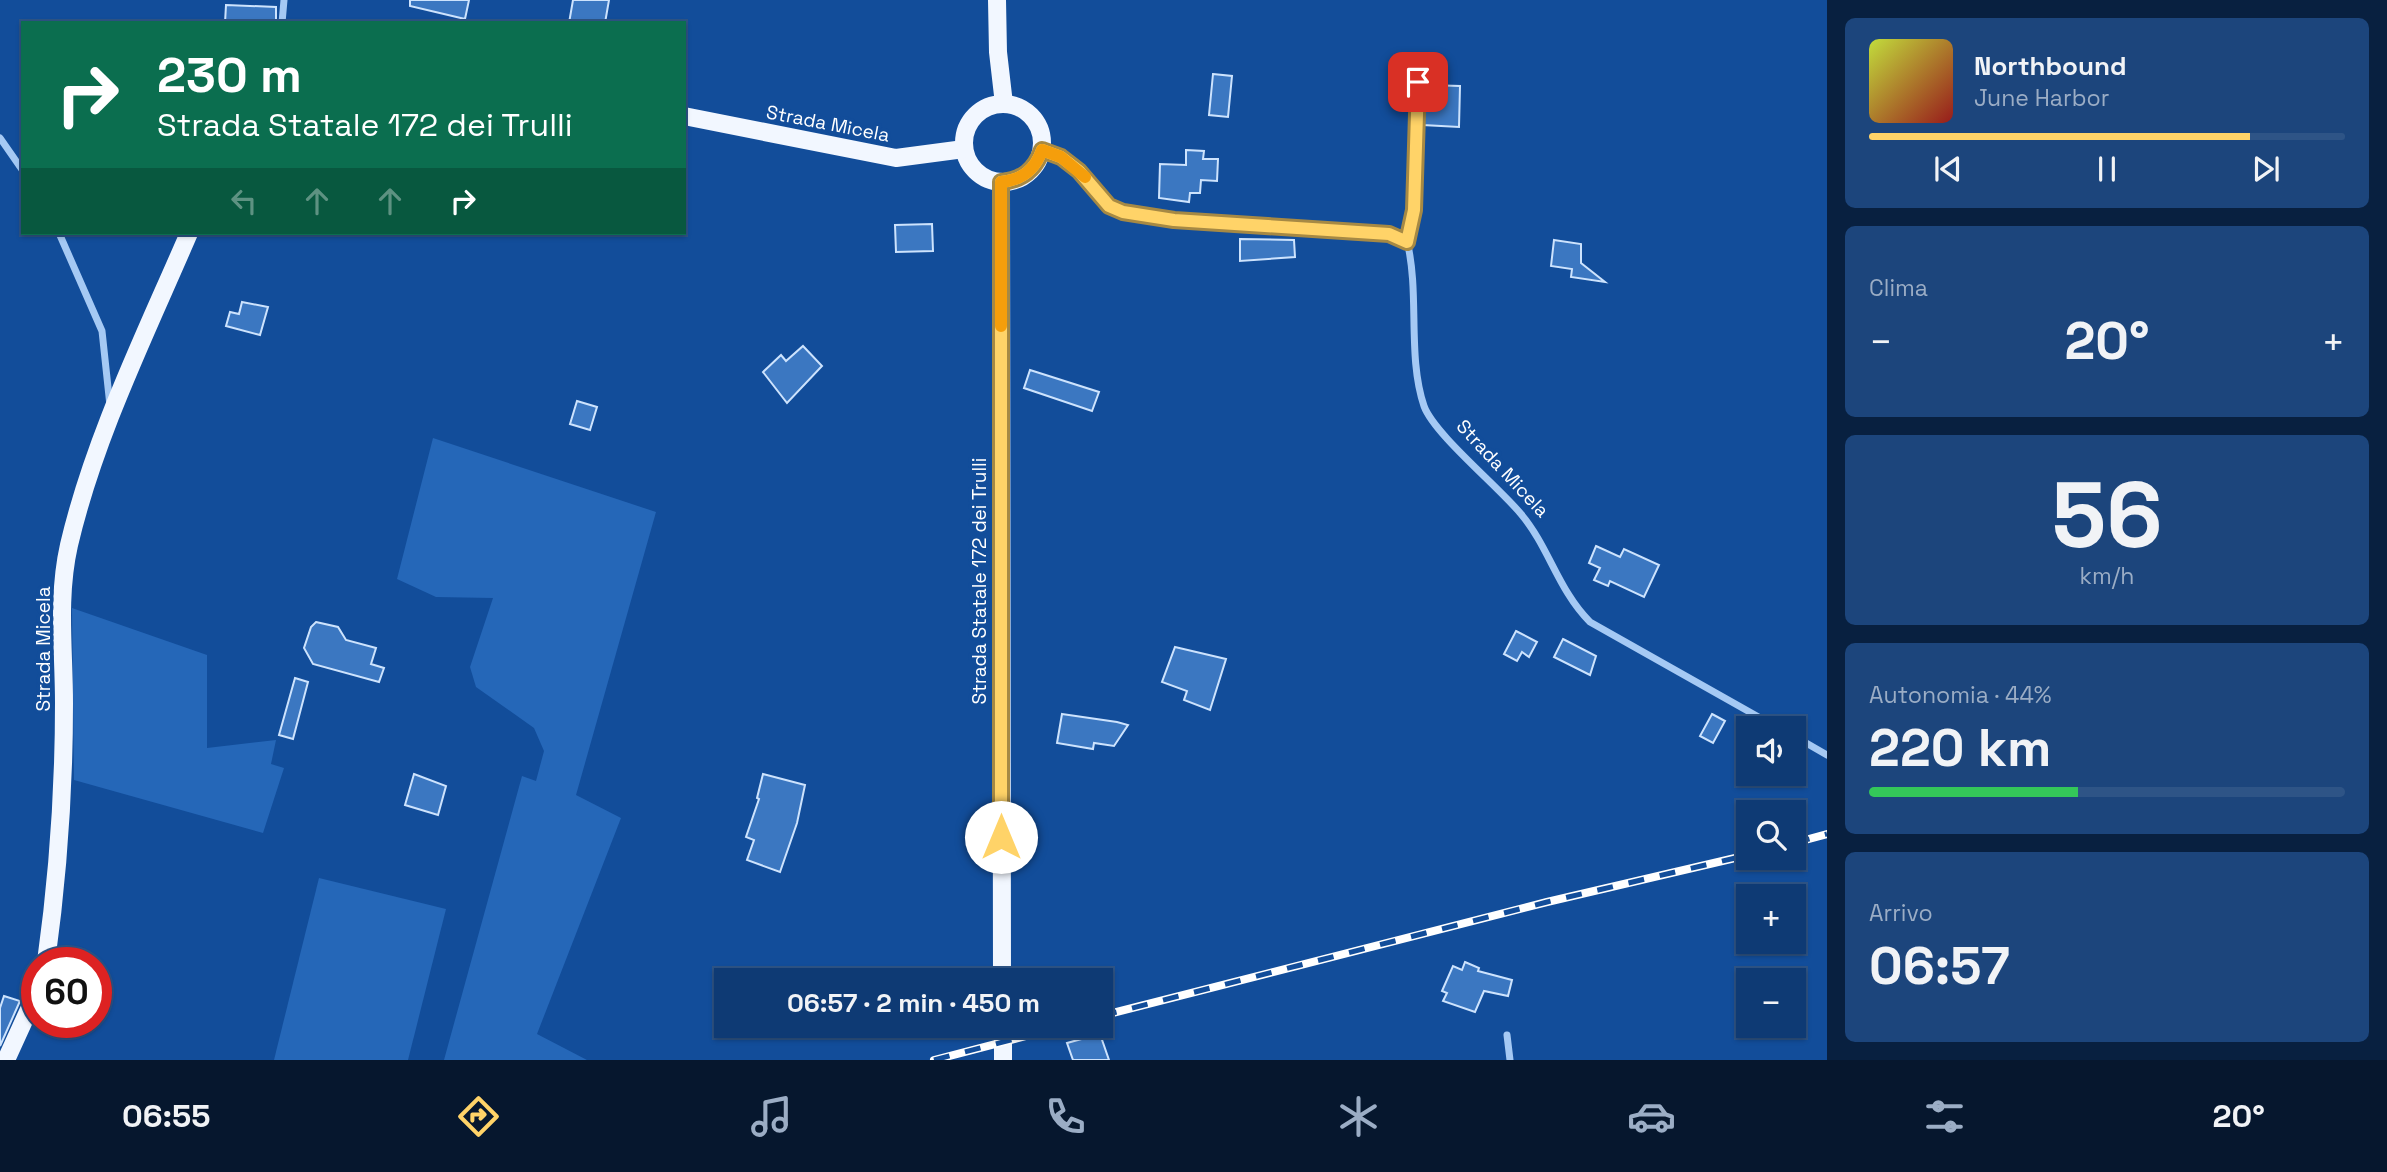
<!DOCTYPE html>
<html lang="it">
<head>
<meta charset="utf-8">
<style>
  body { margin:0; font-family:"Space Grotesk",sans-serif; background:#1c457c; color:#f1f3f6; height:100vh; display:flex; flex-direction:column; font-size:26px; white-space:nowrap }
  * { box-sizing:border-box; margin:0 }
  p { font-size:23px; color:#9badc5 }
  .icon { flex:none; width:38px; height:38px; fill:none; stroke:currentColor; stroke-width:2; stroke-linecap:round; stroke-linejoin:round }
  .map { position:relative; flex:1; overflow:hidden }
  .panel { display:flex; flex-direction:column; gap:18px; padding:18px; background:#082040; width:560px }
  .panel>* { flex:none }
  .guide { position:absolute; left:21px; top:21px; width:665px; height:214px; border-radius:0px; box-shadow:0 2px 5px #0004,0 0 0 2px #2e5486; background:#0b6e4f; color:#fff; overflow:hidden }
  .controls { position:absolute; left:1736px; top:716px; display:grid; gap:14px }
  .controls a { display:grid; place-items:center; width:70px; height:70px; border-radius:0px; background:#0e3a74; box-shadow:0 2px 5px #0004,0 0 0 2px #2e5486; font-size:35px }
  .speed { position:absolute; left:21px; top:947px; display:flex; gap:14px; font-size:35px; font-weight:700; text-align:center }
  .speed>* { display:grid; place-content:center; width:91px; height:91px; border-radius:50%; background:#0e3a74; box-shadow:0 2px 5px #0004,0 0 0 2px #2e5486; line-height:1 }
  .speed .limit { border:10px solid #d22; background:#fff; color:#111 }
  .pin { position:absolute; display:grid; place-items:center; width:60px; height:60px; color:#fff; margin:-30px; border-radius:14px; box-shadow:0 4px 10px #0006 }
  .me { position:absolute; width:77px; margin:-38px; rotate:0deg; stroke-linejoin:round; filter:drop-shadow(0 0 5px #0008) }
  .turn { display:flex; align-items:center; gap:24px; height:147px; padding:0 21px; font-size:32px }
  .turn .icon { width:91px; height:91px; stroke-width:2.5 }
  .turn b { display:block; font-size:49px; line-height:60px }
  .lanes { display:flex; align-items:center; height:66px; padding:0 21px; background:#0003; justify-content:center; gap:35px; direction:ltr }
  .lanes .off { opacity:.35 }
  .big { font-size:52px; font-weight:600; line-height:1.1 }
  .panel .tile { flex:1; display:flex; flex-direction:column; justify-content:center; gap:10px; min-width:0; padding:0 24px; border-radius:10px; background:#1c457c }
  .panel .dial { align-items:center; gap:0 }
  .dial b { font-size:91px; line-height:1 }
  .song { display:flex; align-items:center; gap:21px }
  .cover { width:84px; height:84px; border-radius:10px; background:linear-gradient(135deg,hsl(70 70% 55%),hsl(0 70% 35%)) }
  .played { height:7px; border-radius:4px; background:linear-gradient(90deg,#ffd368 80%,#2e5486 80%) }
  .keys { display:flex; justify-content:space-around; direction:ltr }
  .heat { display:flex; justify-content:space-between; align-items:center; font-size:38px; direction:ltr }
  .charge { height:10px; border-radius:5px; background:linear-gradient(90deg,#34c759 44%,#2e5486 0) }
  .trip { position:absolute; left:714px; top:968px; width:399px; height:70px; border-radius:0px; background:#0e3a74; box-shadow:0 2px 5px #0004,0 0 0 2px #2e5486; font-weight:600; line-height:70px; text-align:center }
  .menu { display:flex; height:112px; justify-content:space-around; align-items:center; background:#06172e; color:#9badc5 }
  .menu .icon { width:49px; height:49px }
  .menu .on { color:#ffd368 }
  .menu b { font-size:32px; color:#f1f3f6 }
  main { display:flex; flex:1; min-height:0 }
  .map>svg:first-child { display:block }
</style>
</head>
<body>
<main>
<div class="map">
<svg width="1827" height="1060" viewBox="0 0 1827 1060">
  <rect width="100%" height="100%" fill="#124d9a"/>
  <g fill="#2567b8">
    <polygon points="433,438 656,512 576,795 621,818 537,1034 587,1060 444,1060 522,776 536,781 544,751 534,728 476,687 470,667 493,598 436,597 397,579"/>
    <polygon points="72,608 207,655 207,748 276,740 271,764 284,768 263,833 74,780"/>
    <polygon points="319,878 446,909 408,1060 274,1060"/>
  </g>
  <g fill="#3b77c1" stroke="#cde3fd" stroke-width="2">
    <polygon points="410,0 469,0 465,19 410,6"/>
    <polygon points="573,0 609,0 605,23 569,23"/>
    <polygon points="226,5 276,7 276,23 225,23"/>
    <polygon points="1213,74 1232,76 1228,117 1209,115"/>
    <polygon points="1427,85 1460,86 1459,127 1423,125"/>
    <polygon points="1186,150 1204,151 1203,159 1218,159 1217,181 1201,180 1200,193 1190,193 1189,202 1159,198 1160,164 1186,165"/>
    <polygon points="932,224 933,251 896,252 895,225"/>
    <polygon points="1240,239 1294,240 1295,257 1240,261"/>
    <polygon points="1554,240 1581,244 1581,263 1605,282 1571,277 1572,269 1551,266"/>
    <polygon points="242,302 268,307 260,335 226,326 230,312 239,314"/>
    <polygon points="803,346 822,366 787,403 763,372 781,355 786,361"/>
    <polygon points="1030,370 1099,392 1092,411 1024,388"/>
    <polygon points="577,401 597,407 590,430 570,424"/>
    <polygon points="1596,546 1620,557 1624,549 1659,565 1644,597 1610,581 1608,586 1594,580 1600,568 1589,563"/>
    <polygon points="316,622 338,627 346,640 376,648 371,664 384,668 379,682 313,664 304,648 311,627"/>
    <polygon points="1516,631 1537,642 1529,657 1522,652 1517,661 1504,654"/>
    <polygon points="1563,639 1596,656 1590,675 1554,657"/>
    <polygon points="1175,647 1226,659 1210,710 1184,700 1187,691 1162,682"/>
    <polygon points="295,678 308,682 293,739 279,735"/>
    <polygon points="1062,714 1117,722 1128,725 1114,746 1094,743 1093,749 1057,743"/>
    <polygon points="1712,714 1725,721 1713,743 1700,736"/>
    <polygon points="414,774 446,786 438,815 405,805"/>
    <polygon points="763,774 805,785 797,823 780,872 747,860 754,840 746,837 759,799 757,798"/>
    <polygon points="1465,962 1479,968 1478,971 1512,980 1508,996 1484,991 1475,1012 1443,1001 1447,993 1442,991 1453,966 1462,970"/>
    <polygon points="4,996 20,1001 0,1046 0,1008"/>
    <polygon points="1100,1034 1109,1060 1073,1060 1067,1043"/>
  </g>
  <g fill="none" stroke-linecap="round" stroke-linejoin="round">
    <g stroke="#a5c9f4" stroke-width="7">
      <polyline points="282,23 284,0"/>
      <polyline points="0,138 23,171"/>
      <path d="M1042,150L1061,157L1079,171L1109,206L1123,213L1174,220L1389,234L1407,241C1420,294 1407,356 1424,406C1434,434 1499,487 1521,514C1549,547 1558,590 1590,622L1778,728"/>
      <polyline points="59,233 102,331 110,406"/>
      <polyline points="1407,241 1414,210 1418,82"/>
      <polyline points="1794,736 1827,755"/>
      <polyline points="1507,1035 1510,1060"/>
    </g>
    <g stroke="#f2f7ff" stroke-width="18">
      <polyline points="997,0 998,52 1004,104"/>
      <circle cx="1003" cy="143" r="39"/>
      <polyline points="684,116 896,158 964,149"/>
      <polyline points="1001,182 1002,980"/>
      <path d="M46,962C58,876 64,790 64,703C64,649 57,598 69,545C94,438 146,333 189,233"/>
      <polyline points="1003,1026 1003,1060"/>
      <polyline points="6,1060 37,992"/>
    </g>
    <g stroke="#fff" stroke-width="8">
      <g id="rail">
        <polyline points="1794,843 1827,834"/>
        <polyline points="1101,1016 1547,902 1748,855"/>
        <polyline points="934,1060 1064,1026"/>
      </g>
    </g>
    <use href="#rail" stroke="#124d9a" stroke-width="5" stroke-dasharray="16" stroke-linecap="butt"/>
  </g>
  <g fill="none" stroke-linecap="round" stroke-linejoin="round">
    <g stroke="#a68944" stroke-width="18">
      <path id="route" d="M1001,837V182C1022,180 1035,170 1042,150L1061,157L1079,171L1109,206L1123,212L1174,220L1389,234L1407,242L1414,210L1418,82"/>
    </g>
    <use href="#route" stroke="#ffd368" stroke-width="12"/>
    <path stroke="#f59e0b" stroke-width="12" d="M1001,326V182C1022,180 1035,170 1042,150L1061,157L1085,177"/>
  </g>
  <g text-anchor="middle" stroke-width="7" stroke-linejoin="round" paint-order="stroke">
    <g font-size="19" fill="#fff" stroke="#124d9a">
      <text transform="translate(828 123) rotate(11)" y="7">Strada Micela</text>
      <text transform="translate(1503 468) rotate(47)" y="7">Strada Micela</text>
      <text transform="translate(979 581) rotate(-90)" y="7">Strada Statale 172 dei Trulli</text>
      <text transform="translate(43 649) rotate(-90)" y="7">Strada Micela</text>
    </g>
  </g>
</svg>
<div class="controls">
<a><svg class="icon" aria-label="sound" viewBox="0 0 24 24"><path d="M4 9h4l5-4v14l-5-4H4zM17 9q2 3 0 6"/></svg></a>
<a><svg class="icon" aria-label="search" viewBox="0 0 24 24"><circle cx="10" cy="10" r="6"/><path d="M15 15l6 6"/></svg></a>
<a>+</a>
<a>−</a>
</div>
<div class="speed"><div class="limit">60</div></div>
<div class="pin" style="left:1418px;top:82px;background:#d93025"><svg class="icon" aria-label="arrive" viewBox="0 0 24 24"><path d="M6 21V4h12l-3 4 3 4H6"/></svg></div>
<svg class="me" style="left:1001px;top:837px" viewBox="-20 -20 40 40"><circle r="19" fill="#fff"/><path d="M0-13L10 11 0 6-10 11z" fill="#ffd368"/></svg>
<div class="trip">06:57 · 2 min · 450 m</div>
<div class="guide">
<div class="turn"><svg class="icon" aria-label="right" viewBox="0 0 24 24"><path d="M7 20v-9h11M14 6l5 5-5 5"/></svg><div><b>230 m</b>Strada Statale 172 dei Trulli</div></div>
<div class="lanes"><svg class="icon off" aria-label="left" viewBox="0 0 24 24"><path d="M17 20v-9H6M10 6l-5 5 5 5"/></svg><svg class="icon off" aria-label="ahead" viewBox="0 0 24 24"><path d="M12 20V5M6 11l6-6 6 6"/></svg><svg class="icon off" aria-label="ahead" viewBox="0 0 24 24"><path d="M12 20V5M6 11l6-6 6 6"/></svg><svg class="icon" aria-label="right" viewBox="0 0 24 24"><path d="M7 20v-9h11M14 6l5 5-5 5"/></svg></div>
</div>
</div>
<section class="panel">
<div class="tile">
<div class="song"><i class="cover"></i><div><b>Northbound</b><p>June Harbor</p></div></div>
<div class="played"></div>
<div class="keys"><svg class="icon" aria-label="previous" viewBox="0 0 24 24"><path d="M18 5L8 12l10 7zM5 5v14"/></svg><svg class="icon" aria-label="pause" viewBox="0 0 24 24"><path d="M8 5v14M16 5v14"/></svg><svg class="icon" aria-label="next" viewBox="0 0 24 24"><path d="M6 5l10 7-10 7zM19 5v14"/></svg></div>
</div>
<div class="tile"><p>Clima</p>
<div class="heat"><a>−</a><b class="big">20°</b><a>+</a></div>
</div>
<div class="tile dial"><b>56</b><p>km/h</p></div>
<div class="tile"><p>Autonomia · 44%</p><b class="big">220 km</b><div class="charge"></div></div>
<div class="tile"><p>Arrivo</p><b class="big">06:57</b></div>
</section>
</main>
<nav class="menu">
<b>06:55</b>
<svg class="icon on" aria-label="directions" viewBox="0 0 24 24"><path d="M12 3l9 9-9 9-9-9zM9 14v-3h6M13 9l2 2-2 2"/></svg>
<svg class="icon" aria-label="music" viewBox="0 0 24 24"><path d="M9 18V5l10-2v13"/><circle cx="6" cy="18" r="3"/><circle cx="16" cy="16" r="3"/></svg>
<svg class="icon" aria-label="phone" viewBox="0 0 24 24"><path d="M5 4h4l2 5-3 2q2 4 5 5l2-3 5 2v4C11 20 4 13 5 4z"/></svg>
<svg class="icon" aria-label="climate" viewBox="0 0 24 24"><path d="M12 3v18M4 7l16 10M4 17L20 7"/></svg>
<svg class="icon" aria-label="car" viewBox="0 0 24 24"><path d="M5 17H2v-5l4-1 3-4h7l3 4 3 1v5h-3M9 17h6M6 11h13"/><circle cx="7" cy="17" r="2"/><circle cx="17" cy="17" r="2"/></svg>
<svg class="icon" aria-label="filters" viewBox="0 0 24 24"><path d="M4 7h16M4 17h16"/><circle cx="9" cy="7" r="2"/><circle cx="15" cy="17" r="2"/></svg>
<b>20°</b>
</nav>
</body>
</html>
